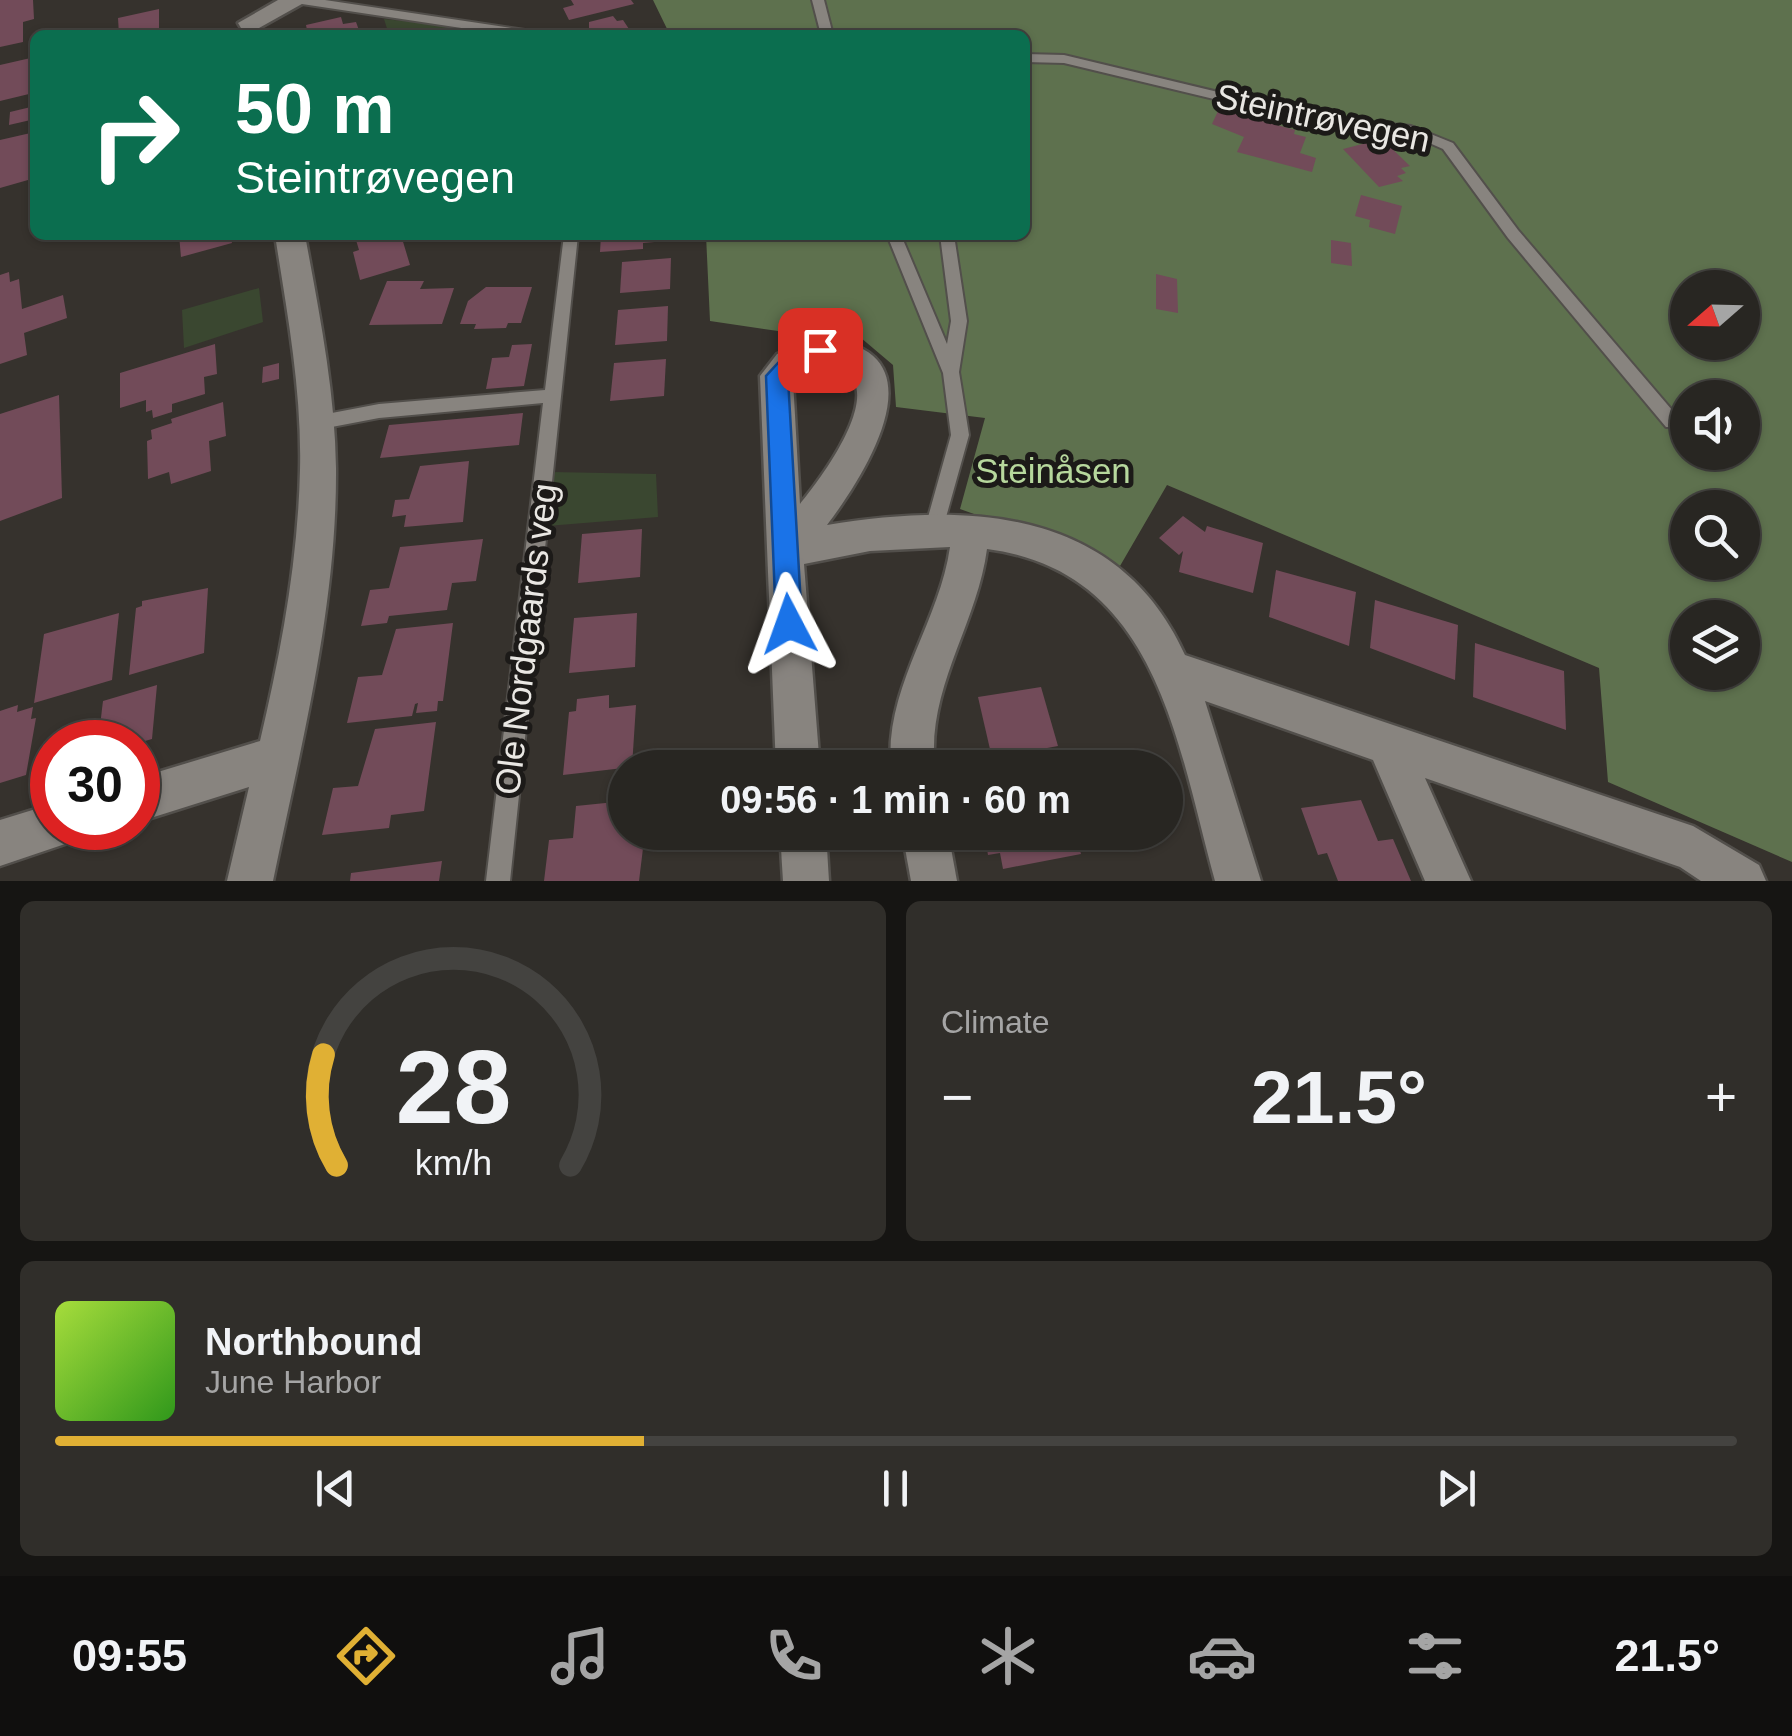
<!DOCTYPE html>
<html lang="en">
<head>
<meta charset="utf-8">
<style>
  body { margin:0; font-family:Arial,sans-serif; background:#302e2a; color:#f1f3f6; height:100vh; display:flex; flex-direction:column; font-size:38px; white-space:nowrap }
  * { box-sizing:border-box; margin:0 }
  p { font-size:32px; color:#a5a5a5 }
  .icon { flex:none; width:55px; height:55px; fill:none; stroke:currentColor; stroke-width:2; stroke-linecap:round; stroke-linejoin:round }
  .map { position:relative; height:881px; overflow:hidden }
  .side { display:flex; flex-direction:column; gap:20px; padding:20px; background:#161513; flex:1 }
  .side>* { flex:none }
  .guide { position:absolute; left:30px; top:30px; width:1000px; height:210px; border-radius:15px; box-shadow:0 2px 8px #0004,0 0 0 2px #444340; background:#0b6e4f; color:#fff; overflow:hidden }
  .needle { width:65px; rotate:250deg }
  .controls { position:absolute; left:1670px; top:270px; display:grid; gap:20px }
  .controls a { display:grid; place-items:center; width:90px; height:90px; border-radius:50%; background:#282622; box-shadow:0 2px 8px #0004,0 0 0 2px #444340; font-size:50px }
  .speed { position:absolute; left:30px; top:720px; display:flex; gap:20px; font-size:50px; font-weight:700; text-align:center }
  .speed>* { display:grid; place-content:center; width:130px; height:130px; border-radius:50%; background:#282622; box-shadow:0 2px 8px #0004,0 0 0 2px #444340; line-height:1 }
  .speed .limit { border:15px solid #d22; background:#fff; color:#111 }
  .pin { position:absolute; display:grid; place-items:center; width:85px; height:85px; color:#fff; margin:-42px; border-radius:20px; box-shadow:0 5px 15px #0006 }
  .me { position:absolute; width:110px; margin:-55px; rotate:356deg; stroke-linejoin:round; filter:drop-shadow(0 0 8px #0008) }
  .turn { display:flex; align-items:center; gap:35px; height:210px; padding:0 40px; font-size:45px }
  .turn .icon { width:130px; height:130px; stroke-width:2.5 }
  .turn b { display:block; font-size:70px; line-height:85px }
  .big { font-size:75px; font-weight:700; line-height:1.1 }
  .side .widget { flex:1; display:flex; flex-direction:column; justify-content:center; gap:15px; min-width:0; padding:0 35px; border-radius:15px; background:#302e2a }
  .side .dial { align-items:center; gap:0 }
  .dial svg { height:260px; overflow:visible; fill:none; stroke:#444340; stroke-width:7; stroke-linecap:round; text-anchor:middle }
  .dial text { fill:#f1f3f6; stroke:none }
  .song { display:flex; align-items:center; gap:30px }
  .cover { width:120px; height:120px; border-radius:15px; background:linear-gradient(135deg,hsl(80 70% 55%),hsl(110 70% 35%)) }
  .played { height:10px; border-radius:5px; background:linear-gradient(90deg,#e0b034 35%,#444340 35%) }
  .keys { display:flex; justify-content:space-around; direction:ltr }
  .heat { display:flex; justify-content:space-between; align-items:center; font-size:55px; direction:ltr }
  .side .tiles { flex:1; display:grid; gap:20px; grid-template-columns:1fr 1fr }
  .widget:last-child { grid-column:span 2 }
  .trip { position:absolute; left:608px; top:750px; width:575px; height:100px; border-radius:50px; background:#282622; box-shadow:0 2px 8px #0004,0 0 0 2px #444340; font-weight:700; line-height:100px; text-align:center }
  .menu { display:flex; height:160px; justify-content:space-around; align-items:center; background:#100f0e; color:#a5a5a5 }
  .menu .icon { width:70px; height:70px }
  .menu .on { color:#e0b034 }
  .menu b { font-size:45px; color:#f1f3f6 }
  .map>svg:first-child { display:block }
</style>
</head>
<body>
<div class="map">
<svg width="1792" height="881" viewBox="0 0 1792 881">
  <rect width="100%" height="100%" fill="#36322d"/>
  <g fill="#3a4730">
    <polygon points="384,19 496,31 509,35 389,35"/>
    <polygon points="259,288 263,322 184,348 182,310"/>
    <polygon points="551,472 656,474 658,517 547,526"/>
  </g>
  <path fill="#5e714e" fill-rule="evenodd" d="M653,0H1792V862L1608,782L1599,668L1167,485L1120,566L960,509L985,418L896,407L893,365L854,332L778,331L710,321L706,235H1025V35H670ZM1688,288H1742V342H1688ZM1688,398H1742V452H1688ZM1688,508H1742V562H1688ZM1688,618H1742V672H1688Z"/>
  <g fill="#724b59">
    <polygon points="0,0 33,0 34,19 23,22 23,42 0,47"/>
    <polygon points="571,0 631,0 634,4 569,20 563,8 574,5"/>
    <polygon points="159,9 159,35 119,35 118,18"/>
    <polygon points="613,16 617,21 623,20 633,35 589,35 589,22"/>
    <polygon points="341,17 343,24 356,22 360,33 308,35 306,25"/>
    <polygon points="35,57 29,94 0,101 0,65"/>
    <polygon points="35,106 35,119 9,125 10,112"/>
    <polygon points="1219,109 1295,130 1294,134 1306,137 1300,153 1316,158 1312,172 1237,152 1244,137 1212,124"/>
    <polygon points="35,132 35,178 0,188 0,140"/>
    <polygon points="1382,139 1410,166 1401,168 1406,173 1397,176 1403,181 1379,187 1343,149"/>
    <polygon points="1361,195 1402,206 1395,234 1369,227 1370,220 1355,216"/>
    <polygon points="179,235 230,235 232,243 181,257"/>
    <polygon points="372,235 401,235 410,265 360,280 353,252 359,250 356,240"/>
    <polygon points="601,235 666,235 666,241 643,243 643,249 600,252"/>
    <polygon points="1331,240 1351,243 1352,266 1331,263"/>
    <polygon points="671,258 670,289 620,293 622,262"/>
    <polygon points="9,272 10,282 19,279 22,309 63,295 67,318 24,333 27,355 0,364 0,275"/>
    <polygon points="1156,274 1177,279 1178,313 1156,309"/>
    <polygon points="387,281 424,281 420,289 454,288 442,324 369,325"/>
    <polygon points="486,287 532,287 521,323 508,323 506,328 474,329 476,324 460,324 468,301"/>
    <polygon points="668,306 667,341 615,345 618,310"/>
    <polygon points="215,344 217,374 204,377 205,394 172,404 172,412 153,418 152,410 146,412 146,400 120,408 120,373"/>
    <polygon points="532,344 524,386 486,389 492,358 509,357 512,345"/>
    <polygon points="666,359 664,396 610,401 614,363"/>
    <polygon points="279,363 279,379 262,383 263,367"/>
    <polygon points="59,395 62,498 0,521 0,414"/>
    <polygon points="223,402 226,436 209,441 211,471 171,484 169,472 148,479 147,441 152,439 151,430 172,423 171,419"/>
    <polygon points="523,413 519,445 380,458 389,425"/>
    <polygon points="469,461 463,522 404,527 406,515 392,517 395,500 409,499 420,466"/>
    <polygon points="1183,516 1205,532 1207,526 1263,543 1253,593 1179,572 1183,551 1179,555 1159,538"/>
    <polygon points="642,529 640,577 578,583 582,534"/>
    <polygon points="483,539 476,581 452,583 447,610 389,616 387,623 361,626 370,590 389,588 400,547"/>
    <polygon points="1276,570 1356,592 1349,646 1269,617"/>
    <polygon points="208,588 204,653 129,675 136,608 142,606 142,601"/>
    <polygon points="1375,600 1458,625 1455,680 1370,648"/>
    <polygon points="119,613 112,680 34,703 44,634"/>
    <polygon points="637,613 635,667 569,673 574,618"/>
    <polygon points="453,623 443,701 438,701 437,711 416,713 418,703 415,704 412,716 347,723 358,677 382,675 396,629"/>
    <polygon points="1475,643 1564,671 1566,730 1473,697"/>
    <polygon points="157,685 152,739 138,743 98,742 103,701"/>
    <polygon points="1041,687 1058,746 992,758 978,697"/>
    <polygon points="609,695 609,708 636,705 632,767 563,775 569,712 576,711 577,699"/>
    <polygon points="18,705 17,712 33,707 31,719 36,718 26,775 0,783 0,711"/>
    <polygon points="436,722 424,811 391,815 389,828 322,835 333,788 358,786 375,729"/>
    <polygon points="1361,800 1378,841 1393,839 1411,881 1338,881 1327,853 1318,855 1301,808"/>
    <polygon points="625,801 625,832 645,832 639,881 544,881 549,840 573,838 576,806"/>
    <polygon points="984,832 1075,832 1081,854 1003,869 1000,853 988,855"/>
    <polygon points="442,861 439,881 350,881 351,873"/>
  </g>
  <g fill="none" stroke-linecap="round" stroke-linejoin="round">
    <g stroke="#524f4b" stroke-width="4">
      <g id="service">
        <polygon points="296,0 325,0 532,31 538,35 508,35 302,4"/>
        <polygon points="812,0 824,0 833,35 821,35"/>
        <polygon points="1025,54 1064,55 1289,109 1345,120 1411,126 1453,143 1518,230 1678,417 1681,422 1678,427 1666,427 1508,238 1443,149 1409,134 1345,128 1289,117 1064,63 1025,62"/>
        <polygon points="564,235 578,235 510,881 486,881 543,403 379,418 316,430 310,428 307,423 310,418 316,416 379,404 545,390"/>
        <polygon points="887,235 901,235 947,344 951,321 940,235 954,235 967,321 959,372 969,435 943,528 941,534 934,536 927,534 925,528 951,435 943,373"/>
      </g>
    </g>
    <g stroke="#524f4b" stroke-width="5">
      <g id="minor">
        <polygon points="278,0 309,0 259,28 241,28 238,23"/>
        <path d="M275,235H305C319,312 335,390 336,468C337,608 301,745 273,881H227L249,787L138,822V778L260,741C281,652 298,561 300,470C302,391 287,312 275,235Z"/>
        <path d="M819,339C946,345 868,471 827,525C967,502 1118,507 1185,655L1693,826L1759,865L1766,881H1701L1680,867L1425,778L1471,881H1425L1373,760L1205,701L1261,881H1215C1177,744 1158,571 987,549C977,625 926,689 935,768H891C884,688 939,624 950,547L870,551L804,564L820,768H776L760,376L777,354ZM819,364C904,368 824,475 800,504L793,380Z"/>
        <polygon points="52,804 52,828 74,828 68,843 0,866 0,820"/>
        <polygon points="780,832 826,832 829,881 783,881"/>
        <polygon points="902,832 948,832 957,881 911,881"/>
      </g>
    </g>
    <use href="#service" fill="#88847f" fill-rule="evenodd"/>
    <use href="#minor" fill="#88847f" fill-rule="evenodd"/>
  </g>
  <polygon fill="#1a73e8" stroke="#114b97" stroke-width="2.5" points="820,342 831,350 828,356 803,363 788,378 802,624 798,632 789,636 780,632 776,624 766,376 788,352"/>
  <g text-anchor="middle" stroke-width="10" stroke-linejoin="round" paint-order="stroke">
    <g font-size="35" fill="#e9e7e3" stroke="#1c1a18">
      <text transform="translate(1323 118) rotate(12)" y="12">Steintrøvegen</text>
      <text transform="translate(526 639) rotate(-83)" y="12">Ole Nordgaards veg</text>
    </g>
    <g font-size="35" fill="#b7d89d" stroke="#1c1a18">
      <text x="1053" y="483">Steinåsen</text>
    </g>
  </g>
</svg>
<div class="controls">
<a><svg class="needle" viewBox="-14 -14 28 28"><path d="M0-13l5 13h-10z" fill="#e53935"/><path d="M0 13l5-13h-10z" fill="#a5a5a5"/></svg></a>
<a><svg class="icon" aria-label="sound" viewBox="0 0 24 24"><path d="M4 9h4l5-4v14l-5-4H4zM17 9q2 3 0 6"/></svg></a>
<a><svg class="icon" aria-label="search" viewBox="0 0 24 24"><circle cx="10" cy="10" r="6"/><path d="M15 15l6 6"/></svg></a>
<a><svg class="icon" aria-label="layers" viewBox="0 0 24 24"><path d="M12 4l9 5-9 5-9-5zM3 14l9 5 9-5"/></svg></a>
</div>
<div class="speed"><div class="limit">30</div></div>
<div class="pin" style="left:820px;top:350px;background:#d93025"><svg class="icon" aria-label="arrive" viewBox="0 0 24 24"><path d="M6 21V4h12l-3 4 3 4H6"/></svg></div>
<svg class="me" style="left:789px;top:624px" viewBox="-20 -20 40 40"><path d="M0-17L14 15 0 8-14 15z" fill="#1a73e8" stroke="#fff" stroke-width="4"/></svg>
<div class="trip">09:56 · 1 min · 60 m</div>
<div class="guide">
<div class="turn"><svg class="icon" aria-label="right" viewBox="0 0 24 24"><path d="M7 20v-9h11M14 6l5 5-5 5"/></svg><div><b>50 m</b>Steintrøvegen</div></div>
</div>
</div>
<section class="side">
<div class="tiles">
<div class="widget dial"><svg viewBox="0 0 100 80">
<path d="M14 69A42 42 0 1 1 86 69"/>
<path d="M14 69A42 42 0 0 1 10 35" stroke="#e0b034"/>
<text x="50" y="56" font-size="32" font-weight="700">28</text>
<text x="50" y="72" font-size="11">km/h</text>
</svg></div>
<div class="widget"><p>Climate</p>
<div class="heat"><a>−</a><b class="big">21.5°</b><a>+</a></div>
</div>
<div class="widget">
<div class="song"><i class="cover"></i><div><b>Northbound</b><p>June Harbor</p></div></div>
<div class="played"></div>
<div class="keys"><svg class="icon" aria-label="previous" viewBox="0 0 24 24"><path d="M18 5L8 12l10 7zM5 5v14"/></svg><svg class="icon" aria-label="pause" viewBox="0 0 24 24"><path d="M8 5v14M16 5v14"/></svg><svg class="icon" aria-label="next" viewBox="0 0 24 24"><path d="M6 5l10 7-10 7zM19 5v14"/></svg></div>
</div>
</div>
</section>
<nav class="menu">
<b>09:55</b>
<svg class="icon on" aria-label="directions" viewBox="0 0 24 24"><path d="M12 3l9 9-9 9-9-9zM9 14v-3h6M13 9l2 2-2 2"/></svg>
<svg class="icon" aria-label="music" viewBox="0 0 24 24"><path d="M9 18V5l10-2v13"/><circle cx="6" cy="18" r="3"/><circle cx="16" cy="16" r="3"/></svg>
<svg class="icon" aria-label="phone" viewBox="0 0 24 24"><path d="M5 4h4l2 5-3 2q2 4 5 5l2-3 5 2v4C11 20 4 13 5 4z"/></svg>
<svg class="icon" aria-label="climate" viewBox="0 0 24 24"><path d="M12 3v18M4 7l16 10M4 17L20 7"/></svg>
<svg class="icon" aria-label="car" viewBox="0 0 24 24"><path d="M5 17H2v-5l4-1 3-4h7l3 4 3 1v5h-3M9 17h6M6 11h13"/><circle cx="7" cy="17" r="2"/><circle cx="17" cy="17" r="2"/></svg>
<svg class="icon" aria-label="filters" viewBox="0 0 24 24"><path d="M4 7h16M4 17h16"/><circle cx="9" cy="7" r="2"/><circle cx="15" cy="17" r="2"/></svg>
<b>21.5°</b>
</nav>
</body>
</html>
